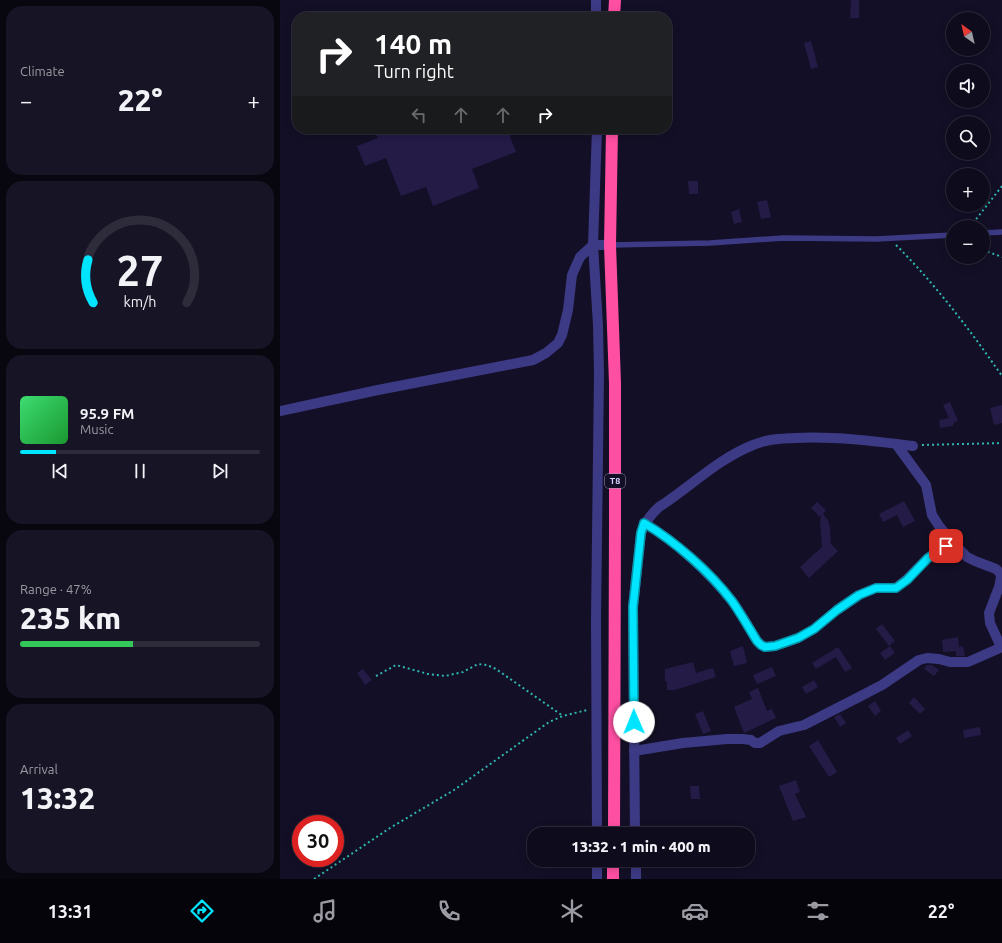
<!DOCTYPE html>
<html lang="en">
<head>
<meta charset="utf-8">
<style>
  body { margin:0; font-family:Ubuntu,sans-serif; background:#171425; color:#f1f3f6; height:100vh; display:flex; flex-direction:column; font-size:15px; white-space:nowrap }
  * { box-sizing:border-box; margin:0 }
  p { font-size:13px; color:#9b9ba3 }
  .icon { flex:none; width:22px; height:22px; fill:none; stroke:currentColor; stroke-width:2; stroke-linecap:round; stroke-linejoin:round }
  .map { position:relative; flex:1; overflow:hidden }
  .details { display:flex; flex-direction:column; gap:6px; padding:6px; background:#08060f; width:280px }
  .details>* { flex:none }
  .guide { position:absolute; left:12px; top:12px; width:380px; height:122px; border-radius:16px; box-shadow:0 2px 10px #0003,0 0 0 1px #2e2b3b; background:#202124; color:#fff; overflow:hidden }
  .needle { width:26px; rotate:326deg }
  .buttons { position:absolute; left:666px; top:12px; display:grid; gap:8px }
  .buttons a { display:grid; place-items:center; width:44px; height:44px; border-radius:50%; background:#0e0b1c; box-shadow:0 2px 10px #0003,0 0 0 1px #2e2b3b; font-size:20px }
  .speed { position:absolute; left:12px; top:815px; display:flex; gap:8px; font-size:20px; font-weight:700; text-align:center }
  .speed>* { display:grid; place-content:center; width:52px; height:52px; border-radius:50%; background:#0e0b1c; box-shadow:0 2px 10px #0003,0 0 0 1px #2e2b3b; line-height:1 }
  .speed .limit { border:6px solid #d22; background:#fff; color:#111 }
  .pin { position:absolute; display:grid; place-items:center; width:34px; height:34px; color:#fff; margin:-17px; border-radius:8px; box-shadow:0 2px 6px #0006 }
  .me { position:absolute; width:44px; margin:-22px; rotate:359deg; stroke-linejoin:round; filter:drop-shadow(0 0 3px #0008) }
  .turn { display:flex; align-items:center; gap:14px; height:84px; padding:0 16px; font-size:18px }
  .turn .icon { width:52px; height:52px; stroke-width:2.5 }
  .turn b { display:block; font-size:28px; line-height:34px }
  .lanes { display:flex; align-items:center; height:38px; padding:0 16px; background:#0003; justify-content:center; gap:20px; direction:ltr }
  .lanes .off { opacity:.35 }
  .big { font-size:30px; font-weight:800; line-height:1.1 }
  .details .widget { flex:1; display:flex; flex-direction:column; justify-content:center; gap:6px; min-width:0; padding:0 14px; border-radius:16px; background:#171425 }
  .details .dial { align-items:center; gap:0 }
  .dial svg { height:104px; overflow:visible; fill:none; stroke:#2e2b3b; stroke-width:7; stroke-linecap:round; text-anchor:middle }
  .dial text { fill:#f1f3f6; stroke:none }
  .song { display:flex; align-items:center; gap:12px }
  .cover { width:48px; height:48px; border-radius:6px; background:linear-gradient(135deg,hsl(140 70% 55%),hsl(130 70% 35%)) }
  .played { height:4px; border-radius:2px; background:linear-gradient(90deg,#00e5ff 15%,#2e2b3b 15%) }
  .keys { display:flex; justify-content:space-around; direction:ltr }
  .heat { display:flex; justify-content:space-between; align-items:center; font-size:22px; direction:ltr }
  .charge { height:6px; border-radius:3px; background:linear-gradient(90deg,#34c759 47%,#2e2b3b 0) }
  .trip { position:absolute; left:247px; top:827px; width:228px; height:40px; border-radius:16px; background:#0e0b1c; box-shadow:0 2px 10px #0003,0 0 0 1px #2e2b3b; font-weight:800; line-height:40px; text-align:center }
  .dock { display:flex; height:64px; justify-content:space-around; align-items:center; background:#06040b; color:#9b9ba3 }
  .dock .icon { width:28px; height:28px }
  .dock .current { color:#00e5ff }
  .dock b { font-size:18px; color:#f1f3f6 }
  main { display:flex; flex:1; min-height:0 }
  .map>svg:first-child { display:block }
</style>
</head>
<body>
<main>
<section class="details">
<div class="widget"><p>Climate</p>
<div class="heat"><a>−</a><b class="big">22°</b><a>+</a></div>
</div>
<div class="widget dial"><svg viewBox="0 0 100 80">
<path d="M14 69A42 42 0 1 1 86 69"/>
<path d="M14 69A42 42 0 0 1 10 36" stroke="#00e5ff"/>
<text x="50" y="56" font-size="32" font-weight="700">27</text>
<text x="50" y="72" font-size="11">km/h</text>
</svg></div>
<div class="widget">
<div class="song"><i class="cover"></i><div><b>95.9 FM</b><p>Music</p></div></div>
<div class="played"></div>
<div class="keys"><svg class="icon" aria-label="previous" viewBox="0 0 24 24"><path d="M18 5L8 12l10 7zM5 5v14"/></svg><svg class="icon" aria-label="pause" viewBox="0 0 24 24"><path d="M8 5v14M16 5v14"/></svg><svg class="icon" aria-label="next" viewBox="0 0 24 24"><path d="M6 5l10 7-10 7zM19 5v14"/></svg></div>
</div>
<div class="widget"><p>Range · 47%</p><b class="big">235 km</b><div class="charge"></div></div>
<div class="widget"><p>Arrival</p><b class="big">13:32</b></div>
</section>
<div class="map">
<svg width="722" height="879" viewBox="0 0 722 879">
  <rect width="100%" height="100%" fill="#130f26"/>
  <g fill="#241b47">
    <polygon points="571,0 579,0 579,18 570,18"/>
    <polygon points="531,41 538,67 531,69 524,43"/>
    <polygon points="102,129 227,129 236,152 192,169 199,188 153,206 146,187 121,196 106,158 85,166 77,146 98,138 94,132"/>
    <polygon points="408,181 418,181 418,194 409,194"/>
    <polygon points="487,200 491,217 481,219 477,202"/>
    <polygon points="459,209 462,222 454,224 451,212"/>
    <polygon points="670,402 678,421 674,422 673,426 660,428 659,420 669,418 663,405"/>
    <polygon points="722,405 722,423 714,425 710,408"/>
    <polygon points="624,501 635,521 623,527 617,515 603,522 599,514"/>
    <polygon points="537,502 546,510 543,514 548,520 550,528 551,544 558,551 529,578 520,567 542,547 540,521 542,514 540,517 531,508"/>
    <polygon points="602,624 615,641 609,646 596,629"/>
    <polygon points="678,637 679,647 683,646 685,656 676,656 676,651 663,652 662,640"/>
    <polygon points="463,646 467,663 454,666 450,651"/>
    <polygon points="610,646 615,653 605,660 600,653"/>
    <polygon points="558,647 572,668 565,672 556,657 536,669 532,663"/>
    <polygon points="413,662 416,673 433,668 436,677 395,690 387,690 387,681 385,682 385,669"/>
    <polygon points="647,665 652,665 659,670 654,676 644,669"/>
    <polygon points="492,667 496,676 477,684 473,675"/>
    <polygon points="83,669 92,680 85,685 77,673"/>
    <polygon points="534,680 538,687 526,694 522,687"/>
    <polygon points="478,688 487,711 492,709 496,718 464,733 454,707 472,699 469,692"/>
    <polygon points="634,697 645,709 640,714 629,703"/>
    <polygon points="595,701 601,711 595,716 588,706"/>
    <polygon points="423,711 431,731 423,734 415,714"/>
    <polygon points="560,714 566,723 560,727 554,717"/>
    <polygon points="700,727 701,735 684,738 683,730"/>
    <polygon points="628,730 632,736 620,744 616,738"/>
    <polygon points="538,740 557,772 549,777 529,746"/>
    <polygon points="516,780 520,792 515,794 526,817 513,821 499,786"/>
    <polygon points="410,786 419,786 420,799 411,799"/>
  </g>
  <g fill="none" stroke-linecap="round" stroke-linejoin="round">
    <g stroke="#2fb8b0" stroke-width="2" stroke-dasharray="2 3" stroke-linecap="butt">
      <polyline points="690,227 722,186"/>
      <path d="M616,245C656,285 690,330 722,376"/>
      <polyline points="703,250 722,257"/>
      <polyline points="642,445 722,443"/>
      <polyline points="96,676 116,665 148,674 165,676 183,672 198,664 207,665 216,669 283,716"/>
      <polyline points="34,879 110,828 174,790 269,722 283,716 307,710"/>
    </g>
    <g stroke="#3d3a85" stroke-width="5.5">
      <polyline points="703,233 722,232"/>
      <polyline points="330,245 430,243 504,238 596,239 673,235"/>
    </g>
    <g stroke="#3d3a85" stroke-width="10">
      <polyline points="316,0 316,17"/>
      <polyline points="0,411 98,390 253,360 266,353 278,343 282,335 288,310 292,275 300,257 313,245 330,245"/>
      <polyline points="616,444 646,485 652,515 659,526 673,543 687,557 695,561 716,569 720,573 721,577 719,587 709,613 710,623 721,647"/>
      <path d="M364,523C396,542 429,572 452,601C461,613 469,628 477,641L481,645L485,647L495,646L518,638L534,629L557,610L579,595L596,588H616L627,579L648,558L673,543"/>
      <polyline points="354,751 403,743 447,739 463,739 471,740 475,743 480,743 499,731 524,725 577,698 602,685 639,660 647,658 659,659 670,662 688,662 722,647"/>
      <polyline points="317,834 316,619 319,373 318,325 313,245 317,129"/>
      <path d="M355,834L353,607L361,533C365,522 370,515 379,507C410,487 438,459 473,445C486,439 500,439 515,438C554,436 594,441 633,446"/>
      <polyline points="317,860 317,879"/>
      <polyline points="356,860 356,879"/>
    </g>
    <g stroke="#ff4fa3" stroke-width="12">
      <polyline points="334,17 335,0"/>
      <polyline points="332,129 330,245 335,383 335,524 334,834"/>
      <polyline points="333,879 333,860"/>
    </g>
  </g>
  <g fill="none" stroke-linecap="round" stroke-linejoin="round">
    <g stroke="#0095a6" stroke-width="10">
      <path id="route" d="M354,722L353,607L361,533L364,523C396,542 430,572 452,601C461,614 469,628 477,641L481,645L485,647L495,646L518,638L534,629L557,610L579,595L596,588H616L627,580L648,558L666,546"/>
    </g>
    <use href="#route" stroke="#00e5ff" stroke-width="7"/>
  </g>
  <g text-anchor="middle" stroke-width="4" stroke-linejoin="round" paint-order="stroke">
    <rect fill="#130f26" stroke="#9e99be" stroke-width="1" x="325" y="474" width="20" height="14" rx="3"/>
    <g font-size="9" font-weight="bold" fill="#d9d4ff">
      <text x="335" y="484">T8</text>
    </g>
  </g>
</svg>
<div class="buttons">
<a><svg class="needle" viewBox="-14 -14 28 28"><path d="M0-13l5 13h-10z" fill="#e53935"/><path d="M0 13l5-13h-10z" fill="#9b9ba3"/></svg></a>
<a><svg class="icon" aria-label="sound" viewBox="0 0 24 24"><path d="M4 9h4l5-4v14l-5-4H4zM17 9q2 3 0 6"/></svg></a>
<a><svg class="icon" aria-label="search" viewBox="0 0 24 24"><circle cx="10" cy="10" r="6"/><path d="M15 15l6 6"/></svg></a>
<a>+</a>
<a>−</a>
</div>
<div class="speed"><div class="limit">30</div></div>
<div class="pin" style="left:666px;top:546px;background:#d93025"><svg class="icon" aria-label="arrive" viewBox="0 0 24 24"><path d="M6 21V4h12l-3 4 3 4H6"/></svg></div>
<svg class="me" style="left:354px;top:722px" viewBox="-20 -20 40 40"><circle r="19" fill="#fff"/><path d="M0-13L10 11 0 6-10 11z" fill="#00e5ff"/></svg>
<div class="trip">13:32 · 1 min · 400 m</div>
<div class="guide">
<div class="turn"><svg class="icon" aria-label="right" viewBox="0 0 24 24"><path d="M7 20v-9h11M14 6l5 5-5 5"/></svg><div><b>140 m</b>Turn right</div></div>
<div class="lanes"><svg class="icon off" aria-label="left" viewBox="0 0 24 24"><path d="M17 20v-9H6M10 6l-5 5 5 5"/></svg><svg class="icon off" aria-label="ahead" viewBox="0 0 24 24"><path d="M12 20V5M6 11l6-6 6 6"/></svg><svg class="icon off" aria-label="ahead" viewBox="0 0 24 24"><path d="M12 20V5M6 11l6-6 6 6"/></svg><svg class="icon" aria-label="right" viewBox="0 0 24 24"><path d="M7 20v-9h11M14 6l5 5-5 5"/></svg></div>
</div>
</div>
</main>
<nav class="dock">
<b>13:31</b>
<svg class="icon current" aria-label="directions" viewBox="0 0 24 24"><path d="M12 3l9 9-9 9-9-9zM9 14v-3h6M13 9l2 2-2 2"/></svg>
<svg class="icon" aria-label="music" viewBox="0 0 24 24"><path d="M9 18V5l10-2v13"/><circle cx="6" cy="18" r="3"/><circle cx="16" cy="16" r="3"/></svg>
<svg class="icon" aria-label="phone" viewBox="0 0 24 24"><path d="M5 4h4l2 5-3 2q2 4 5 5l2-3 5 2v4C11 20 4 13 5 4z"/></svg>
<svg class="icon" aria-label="climate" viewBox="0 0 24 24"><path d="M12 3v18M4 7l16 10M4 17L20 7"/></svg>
<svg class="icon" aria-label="car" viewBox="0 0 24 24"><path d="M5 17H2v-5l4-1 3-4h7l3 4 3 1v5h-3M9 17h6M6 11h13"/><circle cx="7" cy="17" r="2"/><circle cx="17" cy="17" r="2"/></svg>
<svg class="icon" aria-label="filters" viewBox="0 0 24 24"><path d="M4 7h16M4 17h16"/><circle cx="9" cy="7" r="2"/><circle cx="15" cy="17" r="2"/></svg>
<b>22°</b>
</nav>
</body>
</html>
